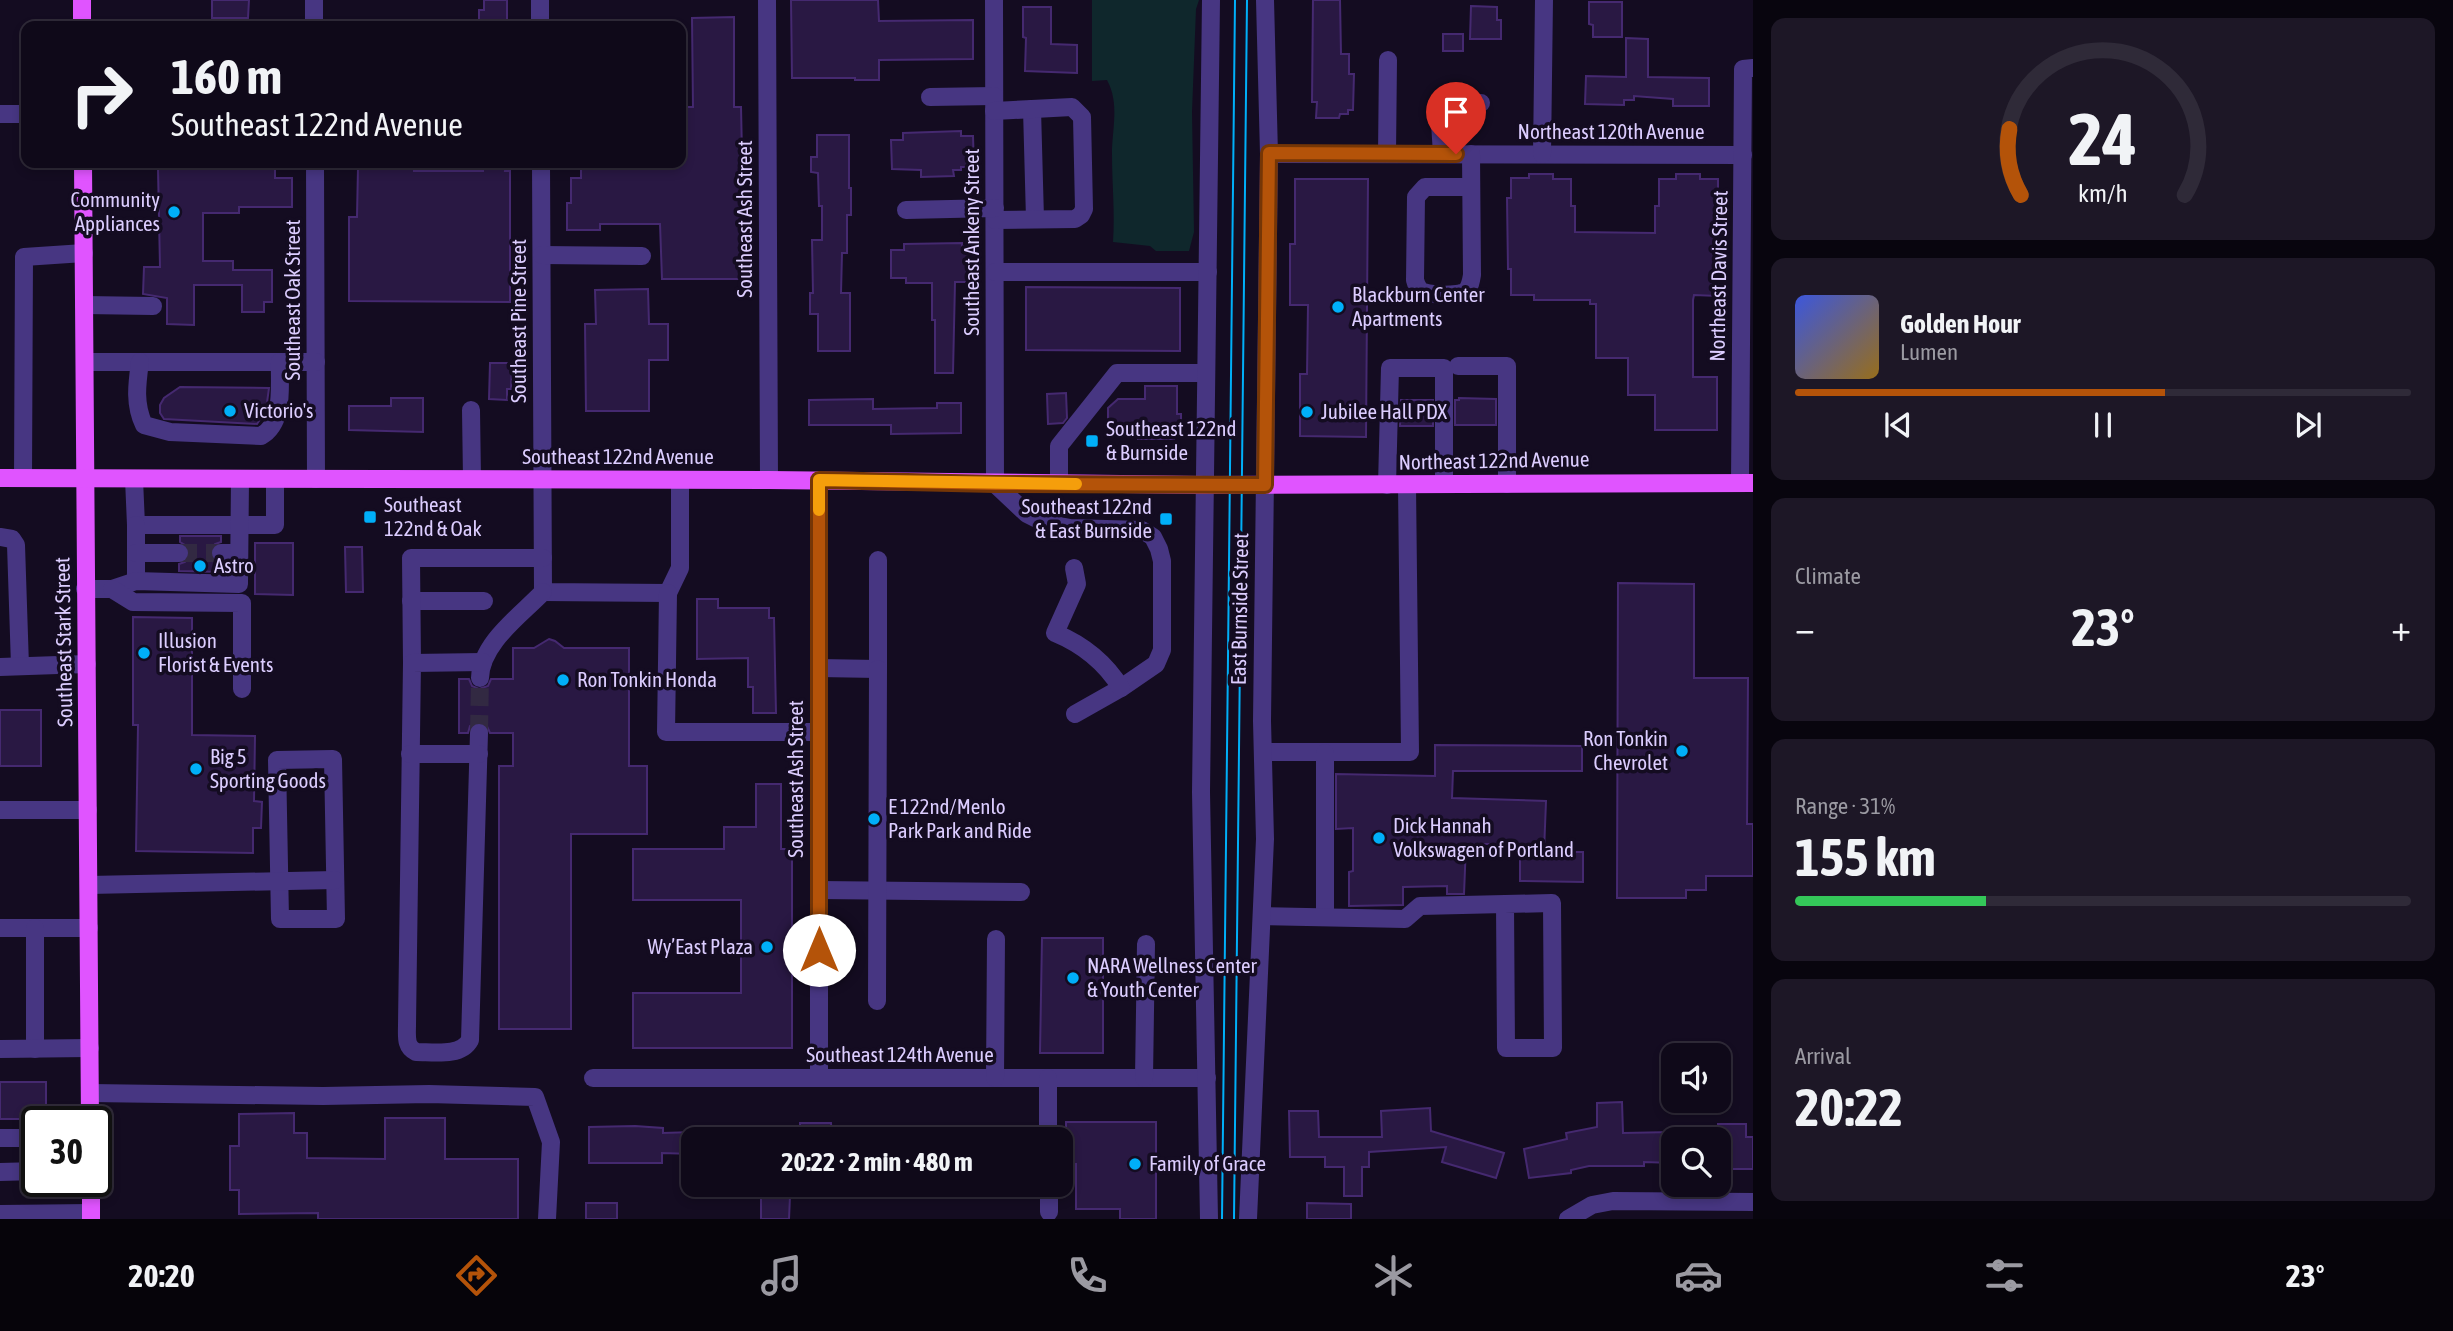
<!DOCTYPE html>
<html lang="en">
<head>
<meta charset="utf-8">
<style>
  body { margin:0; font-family:"Asap Condensed",sans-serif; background:#1d1726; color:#f1f3f6; height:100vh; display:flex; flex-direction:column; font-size:26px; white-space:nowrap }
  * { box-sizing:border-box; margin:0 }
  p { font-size:23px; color:#9b9aa2 }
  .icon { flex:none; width:38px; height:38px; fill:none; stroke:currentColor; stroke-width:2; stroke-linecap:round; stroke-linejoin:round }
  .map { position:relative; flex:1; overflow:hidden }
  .sheet { display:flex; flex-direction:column; gap:18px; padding:18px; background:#08050e; width:700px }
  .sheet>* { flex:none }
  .top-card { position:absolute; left:21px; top:21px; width:665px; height:147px; border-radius:14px; box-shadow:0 4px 10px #0003,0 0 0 2px #2f2a38; background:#0f0919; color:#f1f3f6; overflow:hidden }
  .controls { position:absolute; left:1661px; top:1043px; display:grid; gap:14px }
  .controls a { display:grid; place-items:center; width:70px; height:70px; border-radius:14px; background:#0f0919; box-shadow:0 4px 10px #0003,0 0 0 2px #2f2a38; font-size:35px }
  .speed { position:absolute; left:21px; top:1106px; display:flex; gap:14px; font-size:35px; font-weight:700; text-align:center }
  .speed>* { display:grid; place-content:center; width:91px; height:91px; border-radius:50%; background:#0f0919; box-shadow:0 4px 10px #0003,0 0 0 2px #2f2a38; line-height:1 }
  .speed .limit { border:4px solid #111; border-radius:10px; background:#fff; color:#111 }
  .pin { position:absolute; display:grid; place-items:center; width:60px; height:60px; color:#fff; margin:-72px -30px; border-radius:50% 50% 50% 0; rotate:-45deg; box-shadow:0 0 7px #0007 }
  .pin .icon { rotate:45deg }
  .me { position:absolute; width:77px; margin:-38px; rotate:0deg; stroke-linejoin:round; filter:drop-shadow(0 0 5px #0008) }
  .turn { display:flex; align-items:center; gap:24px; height:147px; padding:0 35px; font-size:32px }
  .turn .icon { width:91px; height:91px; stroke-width:2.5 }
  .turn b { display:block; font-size:49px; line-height:60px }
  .big { font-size:52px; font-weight:700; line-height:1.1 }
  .sheet .widget { flex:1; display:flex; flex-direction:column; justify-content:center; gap:10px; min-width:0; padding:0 24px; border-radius:14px; background:#1d1726 }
  .sheet .dial { align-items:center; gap:0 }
  .dial svg { height:182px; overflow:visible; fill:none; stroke:#2f2a38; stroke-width:7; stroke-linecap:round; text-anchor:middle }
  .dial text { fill:#f1f3f6; stroke:none }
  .song { display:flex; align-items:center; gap:21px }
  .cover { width:84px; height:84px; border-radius:10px; background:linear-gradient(135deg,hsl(230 70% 55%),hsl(40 70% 35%)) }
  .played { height:7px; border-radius:4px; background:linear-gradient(90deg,#b45309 60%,#2f2a38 60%) }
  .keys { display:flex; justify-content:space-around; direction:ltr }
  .heat { display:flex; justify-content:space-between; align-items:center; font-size:38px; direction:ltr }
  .charge { height:10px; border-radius:5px; background:linear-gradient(90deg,#34c759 31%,#2f2a38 0) }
  .trip { position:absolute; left:681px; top:1127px; width:392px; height:70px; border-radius:14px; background:#0f0919; box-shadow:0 4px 10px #0003,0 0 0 2px #2f2a38; font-weight:700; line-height:70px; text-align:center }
  .tabs { display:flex; height:112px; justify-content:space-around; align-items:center; background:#06040a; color:#9b9aa2 }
  .tabs .icon { width:49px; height:49px }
  .tabs .on { color:#b45309 }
  .tabs b { font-size:32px; color:#f1f3f6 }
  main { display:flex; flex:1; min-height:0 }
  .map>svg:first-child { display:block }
</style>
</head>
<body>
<main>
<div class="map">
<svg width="1753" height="1219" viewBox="0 0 1753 1219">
  <rect width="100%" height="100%" fill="#140c21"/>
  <path fill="#0f272c" d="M1092,0H1199L1196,9L1192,112L1194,232L1189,251H1156L1150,246L1113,242C1115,212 1112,184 1112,155C1112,129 1120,104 1107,80L1092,81Z"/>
  <g fill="#291843" stroke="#452970" stroke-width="2">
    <polygon points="212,0 249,0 248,18 212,18"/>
    <polygon points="484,0 507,0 507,26 479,26 479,10 484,10"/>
    <polygon points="791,0 878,0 879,21 973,20 973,59 879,60 879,80 855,80 855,78 792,78"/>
    <polygon points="1313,0 1340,0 1341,54 1349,54 1349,74 1354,74 1353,110 1348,110 1348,114 1340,114 1339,118 1316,118 1317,102 1312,102"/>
    <polygon points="1589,2 1622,2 1622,37 1593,37 1593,25 1589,24"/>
    <polygon points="1471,6 1497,7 1497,20 1501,20 1501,39 1470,39"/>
    <polygon points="1023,7 1051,7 1051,44 1077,45 1077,73 1025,71 1026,38 1023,37"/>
    <polygon points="734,17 734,107 741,107 742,154 745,154 744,279 662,279 660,224 600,224 600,230 567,230 567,203 571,203 571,178 581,178 581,163 681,163 681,107 693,107 692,18"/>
    <rect x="1443" y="34" width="20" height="17"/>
    <polygon points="1626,38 1648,39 1648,77 1709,78 1709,106 1673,106 1673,99 1634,96 1634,100 1624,100 1624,105 1585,104 1586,76 1626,77"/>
    <polygon points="961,131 961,136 973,136 974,167 961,167 961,170 953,170 954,176 921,177 921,170 892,169 891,140 903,140 903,133"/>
    <polygon points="817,135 849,135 849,188 851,188 851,215 847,215 847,253 842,253 841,293 850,293 850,351 818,351 818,314 810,314 810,293 813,293 812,240 822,240 822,206 819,206 818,173 811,172 811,157 817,157"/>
    <polygon points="223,163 275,163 275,178 292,178 292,207 239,207 239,213 203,213 203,261 233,261 233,270 272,270 272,302 264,302 264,312 242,312 242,285 194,285 194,325 167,324 167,298 143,294 144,267 160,267 158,169 223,169"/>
    <polygon points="483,163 506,163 505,171 510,171 510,302 349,301 349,217 357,217 358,168 414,168 414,171 483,171"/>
    <polygon points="1529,174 1553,174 1553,179 1571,179 1571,206 1575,206 1575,232 1655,233 1655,206 1659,206 1659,179 1676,179 1676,174 1700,174 1700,179 1718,179 1718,199 1722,199 1723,241 1722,269 1718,269 1718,296 1694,295 1693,300 1693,377 1717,377 1717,430 1655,430 1655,395 1628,395 1628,358 1596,358 1596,304 1590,304 1590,300 1534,300 1534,295 1511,295 1511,269 1508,269 1507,198 1511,198 1511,178 1529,178"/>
    <polygon points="1295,179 1368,179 1366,437 1300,436 1300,374 1307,374 1308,305 1290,305 1290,244 1295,244"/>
    <polygon points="962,243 962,246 974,246 974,282 955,282 953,373 935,373 935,320 932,320 932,283 906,283 906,278 891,278 891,250 904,250 904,244"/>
    <polygon points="1026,287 1180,288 1180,351 1026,350"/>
    <polygon points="648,289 649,324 668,324 668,360 649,360 649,411 586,411 585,324 596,324 595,290"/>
    <polygon points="490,363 512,363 511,389 507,389 507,400 489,399"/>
    <polygon points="1145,386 1177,386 1177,414 1181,414 1181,432 1174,439 1138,439 1138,434 1108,435 1108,408 1118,399 1145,399"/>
    <polygon points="180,387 269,388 266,410 257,424 164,419 160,413 160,405 164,398"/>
    <polygon points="1066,393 1067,418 1063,423 1048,424 1047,394"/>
    <polygon points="391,398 423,398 423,432 349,430 349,406 391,406"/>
    <polygon points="1459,398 1496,399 1496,425 1455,425 1455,400 1459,400"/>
    <polygon points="873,399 873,409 937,408 937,403 961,403 961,433 891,434 891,425 809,425 809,400"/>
    <polygon points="1401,400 1433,400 1433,426 1400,426"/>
    <polygon points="180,536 221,536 221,542 215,544 210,552 212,559 221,564 221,572 179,571 179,564 185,562 190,554 188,547 180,542"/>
    <polygon points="255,543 293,543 293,595 255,594"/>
    <polygon points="345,547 362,547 363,592 346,592"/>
    <polygon points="1618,583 1694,584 1694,678 1748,678 1747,824 1753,824 1753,876 1706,876 1706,890 1686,890 1686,898 1617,898"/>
    <polygon points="697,599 718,599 718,608 769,608 769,618 774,618 776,713 753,713 753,687 748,687 748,658 697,659"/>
    <polygon points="133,617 192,618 192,735 255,736 254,801 262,802 261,828 253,828 253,853 136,851 138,725 133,725"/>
    <polygon points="549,639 555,641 564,648 629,648 629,766 647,766 647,834 571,834 571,1029 499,1029 499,766 513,766 513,733 490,733 486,724 479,722 470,726 468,733 459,733 459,679 469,679 472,686 479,689 488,686 491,679 513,679 513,648 534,648"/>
    <rect x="0" y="710" width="41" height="56"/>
    <polygon points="1435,745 1582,746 1582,771 1453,771 1452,798 1546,801 1544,852 1583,852 1583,882 1520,881 1520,844 1466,844 1464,894 1447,894 1447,886 1403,887 1403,905 1349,906 1349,872 1353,871 1353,828 1336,829 1336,774 1435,776"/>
    <polygon points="756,784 781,784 781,849 792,849 792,1048 633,1048 633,993 741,993 741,900 633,900 633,849 724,849 724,827 756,827"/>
    <polygon points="1042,938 1103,938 1103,1053 1040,1053"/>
    <rect x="0" y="1082" width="46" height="37"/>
    <polygon points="1622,1102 1623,1133 1673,1132 1673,1163 1644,1162 1644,1166 1589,1166 1571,1170 1571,1173 1529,1178 1524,1149 1567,1139 1566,1133 1597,1127 1597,1103"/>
    <polygon points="1430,1108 1431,1131 1504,1153 1496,1178 1442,1162 1446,1147 1369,1152 1369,1167 1362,1167 1362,1196 1344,1196 1344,1167 1325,1167 1325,1157 1290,1157 1289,1111 1318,1111 1319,1137 1382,1137 1381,1111"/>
    <polygon points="294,1113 294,1133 307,1133 307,1158 385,1159 385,1118 445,1118 445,1159 518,1159 518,1219 318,1219 318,1213 239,1214 239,1190 230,1190 230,1146 239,1146 239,1114"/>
    <polygon points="1066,1122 1156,1122 1156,1219 1120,1219 1120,1209 1076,1209 1076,1164 1060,1164 1060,1137 1066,1137"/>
    <polygon points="800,1123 831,1123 832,1139 800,1139"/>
    <polygon points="1718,1124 1746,1124 1746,1137 1753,1137 1753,1169 1718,1169"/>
    <polygon points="635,1126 663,1128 663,1133 693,1132 693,1154 662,1153 662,1163 589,1163 589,1127"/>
    <polygon points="761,1195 790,1196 789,1219 761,1219"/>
    <rect x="586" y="1203" width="31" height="16"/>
    <polygon points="1307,1203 1351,1204 1351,1219 1307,1219"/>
  </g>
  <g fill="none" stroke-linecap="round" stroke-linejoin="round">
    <g stroke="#322942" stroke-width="18" stroke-dasharray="18 9" stroke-linecap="butt">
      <polyline points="179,553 221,553"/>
      <polyline points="479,733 480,678"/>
    </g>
    <g stroke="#473682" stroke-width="18">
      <polyline points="314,0 314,26"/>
      <polyline points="540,0 540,26"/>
      <polyline points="767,0 769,480"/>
      <polyline points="994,0 995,484 1027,514 1045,523 1070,528 1142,530 1153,537 1159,549 1162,561 1162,650 1156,664 1121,688 1075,714"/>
      <polyline points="930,97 994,96"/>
      <polyline points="1032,109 1035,219"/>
      <polyline points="994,111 1072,107 1082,117 1084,209 1081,215 1075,219 995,220"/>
      <polyline points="0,114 26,114"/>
      <polyline points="1269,154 1743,155"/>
      <polyline points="1387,154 1388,60"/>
      <polyline points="1442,154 1440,123 1447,105 1481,103"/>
      <path d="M1471,154L1472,275C1471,281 1470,287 1466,291C1459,296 1426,296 1420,290C1417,287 1416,284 1415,280L1416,197L1425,187H1471"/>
      <polyline points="1542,154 1544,0"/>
      <polyline points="315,163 316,479"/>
      <polyline points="541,163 543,592 668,593 680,568 680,480"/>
      <polyline points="906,210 995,208"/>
      <polyline points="542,255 642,256"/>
      <polyline points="995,272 1208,272"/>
      <polyline points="84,305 153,306"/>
      <polyline points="85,362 316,362"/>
      <path d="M140,362C137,384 134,404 144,425L170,432L261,436C285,423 279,385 280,362"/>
      <polyline points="1458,366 1507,366 1507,484"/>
      <polyline points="471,410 472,479"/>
      <polyline points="23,478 24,257 84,253"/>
      <polyline points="134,479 136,525 275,525 275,479"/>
      <polyline points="1740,483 1743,69 1753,68"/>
      <polyline points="1059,484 1059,446 1117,373 1206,373"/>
      <polyline points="1387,485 1390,368 1444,368 1444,484"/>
      <polyline points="136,525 136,581"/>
      <polyline points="0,537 12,539 16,545 20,666"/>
      <polyline points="136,553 179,553"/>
      <polyline points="221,553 239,553"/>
      <path d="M1074,568L1077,584L1055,633C1084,645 1105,662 1121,688"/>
      <polyline points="85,589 112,589 136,581 239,584 240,479"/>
      <polyline points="112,589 133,602 242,603 242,689"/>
      <polyline points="668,593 666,732 819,732"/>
      <polyline points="411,601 484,601"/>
      <polyline points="412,663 411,558 543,558"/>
      <polyline points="0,667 87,664"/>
      <polyline points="819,668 878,669 878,560"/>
      <path d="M480,678C481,643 520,616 543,592"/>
      <path d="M479,733L470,1040C461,1057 433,1052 416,1052C405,1047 407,1036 407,1025L412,663L483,662"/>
      <polyline points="1263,752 1410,752 1407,485"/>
      <polyline points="1325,753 1325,917"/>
      <polyline points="410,754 479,754"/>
      <polygon points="333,759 336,919 280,919 277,760"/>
      <polyline points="0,810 88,810"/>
      <polyline points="89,885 335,880"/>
      <polyline points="819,890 1021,892"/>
      <polyline points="1263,916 1405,919 1420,906 1552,903 1553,1048 1506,1048 1505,904"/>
      <polyline points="0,928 89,928"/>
      <polyline points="35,928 35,1049"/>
      <polyline points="877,1001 878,669"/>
      <polyline points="0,1049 90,1048"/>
      <polyline points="819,1077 819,480"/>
      <polyline points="593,1078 1207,1078"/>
      <polyline points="995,1078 996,939"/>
      <polyline points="1048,1078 1048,1139"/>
      <polyline points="1144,1078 1146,944"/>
      <polyline points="90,1093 323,1096 429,1094 535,1097 551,1142 547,1219"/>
      <polyline points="0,1138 37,1138"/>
      <polyline points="0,1172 37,1171"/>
      <polyline points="1049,1185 1049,1212"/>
      <polyline points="0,1214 91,1213"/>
      <polyline points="1209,1219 1201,792 1211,0"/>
      <polyline points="1248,1219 1265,839 1262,721 1269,154 1265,0"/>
      <polyline points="1568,1219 1592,1205 1613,1201 1753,1202"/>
    </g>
    <g stroke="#e054ff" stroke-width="18">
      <polyline points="82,0 82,26"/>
      <polyline points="83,163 90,1122"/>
      <polyline points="0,478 769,480 1205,485 1753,483"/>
      <polyline points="91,1181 91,1219"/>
    </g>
    <g stroke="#00aff8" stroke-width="2">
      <polyline points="1222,1219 1235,0"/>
      <polyline points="1234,1219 1247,0"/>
    </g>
  </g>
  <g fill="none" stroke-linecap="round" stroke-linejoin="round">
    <g stroke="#753606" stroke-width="18">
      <polyline id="route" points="819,950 819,480 995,484 1265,485 1269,153 1456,154"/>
    </g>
    <use href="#route" stroke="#b45309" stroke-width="12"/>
    <polyline stroke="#f59e0b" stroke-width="12" points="819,510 819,480 1076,484"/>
  </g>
  <g fill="#00aff8" stroke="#140c21" stroke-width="2.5">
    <circle cx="174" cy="212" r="7"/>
    <circle cx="1338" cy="307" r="7"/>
    <circle cx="230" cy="411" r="7"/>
    <circle cx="1307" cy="412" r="7"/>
    <rect x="1085" y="434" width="14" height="14" rx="3.5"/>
    <rect x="363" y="510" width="14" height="14" rx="3.5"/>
    <rect x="1159" y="512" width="14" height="14" rx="3.5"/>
    <circle cx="200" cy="566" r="7"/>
    <circle cx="144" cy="653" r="7"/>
    <circle cx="563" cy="680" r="7"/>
    <circle cx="1682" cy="751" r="7"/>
    <circle cx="196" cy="769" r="7"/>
    <circle cx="874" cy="819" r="7"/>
    <circle cx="1379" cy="838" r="7"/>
    <circle cx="767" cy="947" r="7"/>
    <circle cx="1073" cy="978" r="7"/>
    <circle cx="1135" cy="1164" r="7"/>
  </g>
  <g text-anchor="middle" stroke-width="7" stroke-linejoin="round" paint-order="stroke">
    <g font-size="21" fill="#dccdff" stroke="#140c21">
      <text x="1611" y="139">Northeast 120th Avenue</text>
      <text transform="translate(745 219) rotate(-90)" y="7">Southeast Ash Street</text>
      <text transform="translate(972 242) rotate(-90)" y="7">Southeast Ankeny Street</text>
      <text transform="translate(1719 276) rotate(-89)" y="7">Northeast Davis Street</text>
      <text transform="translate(293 300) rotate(-90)" y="7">Southeast Oak Street</text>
      <text transform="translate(519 321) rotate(-90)" y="7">Southeast Pine Street</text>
      <text x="618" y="464">Southeast 122nd Avenue</text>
      <text transform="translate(1494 461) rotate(-1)" y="7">Northeast 122nd Avenue</text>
      <text transform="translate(1240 609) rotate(-89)" y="7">East Burnside Street</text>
      <text transform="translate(64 642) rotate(-91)" y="7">Southeast Stark Street</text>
      <text transform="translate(796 779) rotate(-90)" y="7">Southeast Ash Street</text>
      <text x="900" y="1062">Southeast 124th Avenue</text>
    </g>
    <g font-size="21" fill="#dccdff" stroke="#140c21" text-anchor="start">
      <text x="160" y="207" text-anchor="end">Community<tspan x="160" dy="24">Appliances</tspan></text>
      <text x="1352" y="302">Blackburn Center<tspan x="1352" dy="24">Apartments</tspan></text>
      <text x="244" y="418">Victorio's</text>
      <text x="1321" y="419">Jubilee Hall PDX</text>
      <text x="1106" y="436">Southeast 122nd<tspan x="1106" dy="24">&amp; Burnside</tspan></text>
      <text x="384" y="512">Southeast<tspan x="384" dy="24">122nd &amp; Oak</tspan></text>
      <text x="1152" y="514" text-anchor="end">Southeast 122nd<tspan x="1152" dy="24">&amp; East Burnside</tspan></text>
      <text x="214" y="573">Astro</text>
      <text x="158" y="648">Illusion<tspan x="158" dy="24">Florist &amp; Events</tspan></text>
      <text x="577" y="687">Ron Tonkin Honda</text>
      <text x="1668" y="746" text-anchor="end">Ron Tonkin<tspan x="1668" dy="24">Chevrolet</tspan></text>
      <text x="210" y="764">Big 5<tspan x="210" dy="24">Sporting Goods</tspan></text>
      <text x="888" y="814">E 122nd/Menlo<tspan x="888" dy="24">Park Park and Ride</tspan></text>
      <text x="1393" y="833">Dick Hannah<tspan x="1393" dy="24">Volkswagen of Portland</tspan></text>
      <text x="753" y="954" text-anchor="end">Wy’East Plaza</text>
      <text x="1087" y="973">NARA Wellness Center<tspan x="1087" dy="24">&amp; Youth Center</tspan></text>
      <text x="1149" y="1171">Family of Grace</text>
    </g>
  </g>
</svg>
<div class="controls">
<a><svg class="icon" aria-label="sound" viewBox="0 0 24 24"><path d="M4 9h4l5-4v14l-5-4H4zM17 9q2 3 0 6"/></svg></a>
<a><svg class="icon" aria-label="search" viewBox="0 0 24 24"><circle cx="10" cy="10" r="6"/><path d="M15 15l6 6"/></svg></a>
</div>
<div class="speed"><div class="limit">30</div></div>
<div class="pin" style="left:1456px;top:154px;background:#d93025"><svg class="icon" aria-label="arrive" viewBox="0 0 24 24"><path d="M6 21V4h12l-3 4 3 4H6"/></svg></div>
<svg class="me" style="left:819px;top:950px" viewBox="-20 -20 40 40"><circle r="19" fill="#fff"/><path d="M0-13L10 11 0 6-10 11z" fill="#b45309"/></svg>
<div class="trip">20:22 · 2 min · 480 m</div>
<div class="top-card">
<div class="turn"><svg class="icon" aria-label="right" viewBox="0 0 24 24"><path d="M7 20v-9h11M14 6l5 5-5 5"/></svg><div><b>160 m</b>Southeast 122nd Avenue</div></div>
</div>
</div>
<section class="sheet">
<div class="widget dial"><svg viewBox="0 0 100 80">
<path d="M14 69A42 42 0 1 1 86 69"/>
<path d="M14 69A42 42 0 0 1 9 40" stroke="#b45309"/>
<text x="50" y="56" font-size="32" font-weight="700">24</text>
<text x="50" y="72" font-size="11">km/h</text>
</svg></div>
<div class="widget">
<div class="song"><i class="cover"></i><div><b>Golden Hour</b><p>Lumen</p></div></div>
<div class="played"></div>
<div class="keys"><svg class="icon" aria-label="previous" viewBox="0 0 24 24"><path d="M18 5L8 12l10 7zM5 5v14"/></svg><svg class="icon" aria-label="pause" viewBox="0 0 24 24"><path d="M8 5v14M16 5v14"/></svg><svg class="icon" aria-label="next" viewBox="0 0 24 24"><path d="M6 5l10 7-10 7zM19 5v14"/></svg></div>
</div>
<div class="widget"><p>Climate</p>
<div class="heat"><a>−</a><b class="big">23°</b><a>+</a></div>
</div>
<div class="widget"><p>Range · 31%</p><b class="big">155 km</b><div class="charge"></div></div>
<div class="widget"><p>Arrival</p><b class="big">20:22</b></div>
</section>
</main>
<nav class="tabs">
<b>20:20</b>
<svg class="icon on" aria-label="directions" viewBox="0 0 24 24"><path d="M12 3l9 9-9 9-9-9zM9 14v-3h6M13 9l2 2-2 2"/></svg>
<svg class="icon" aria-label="music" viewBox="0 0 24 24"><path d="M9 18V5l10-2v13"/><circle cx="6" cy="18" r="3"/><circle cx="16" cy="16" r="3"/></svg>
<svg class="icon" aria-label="phone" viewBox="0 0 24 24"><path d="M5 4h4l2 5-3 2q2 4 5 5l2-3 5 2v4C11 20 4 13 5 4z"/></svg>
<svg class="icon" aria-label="climate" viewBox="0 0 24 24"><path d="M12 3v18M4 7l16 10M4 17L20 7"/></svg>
<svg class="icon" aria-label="car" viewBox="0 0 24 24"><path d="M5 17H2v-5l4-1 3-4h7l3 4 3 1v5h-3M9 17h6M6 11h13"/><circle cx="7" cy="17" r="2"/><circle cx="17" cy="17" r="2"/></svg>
<svg class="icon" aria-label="filters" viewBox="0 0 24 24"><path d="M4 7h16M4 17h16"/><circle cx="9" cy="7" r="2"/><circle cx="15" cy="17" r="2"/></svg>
<b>23°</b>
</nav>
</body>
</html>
